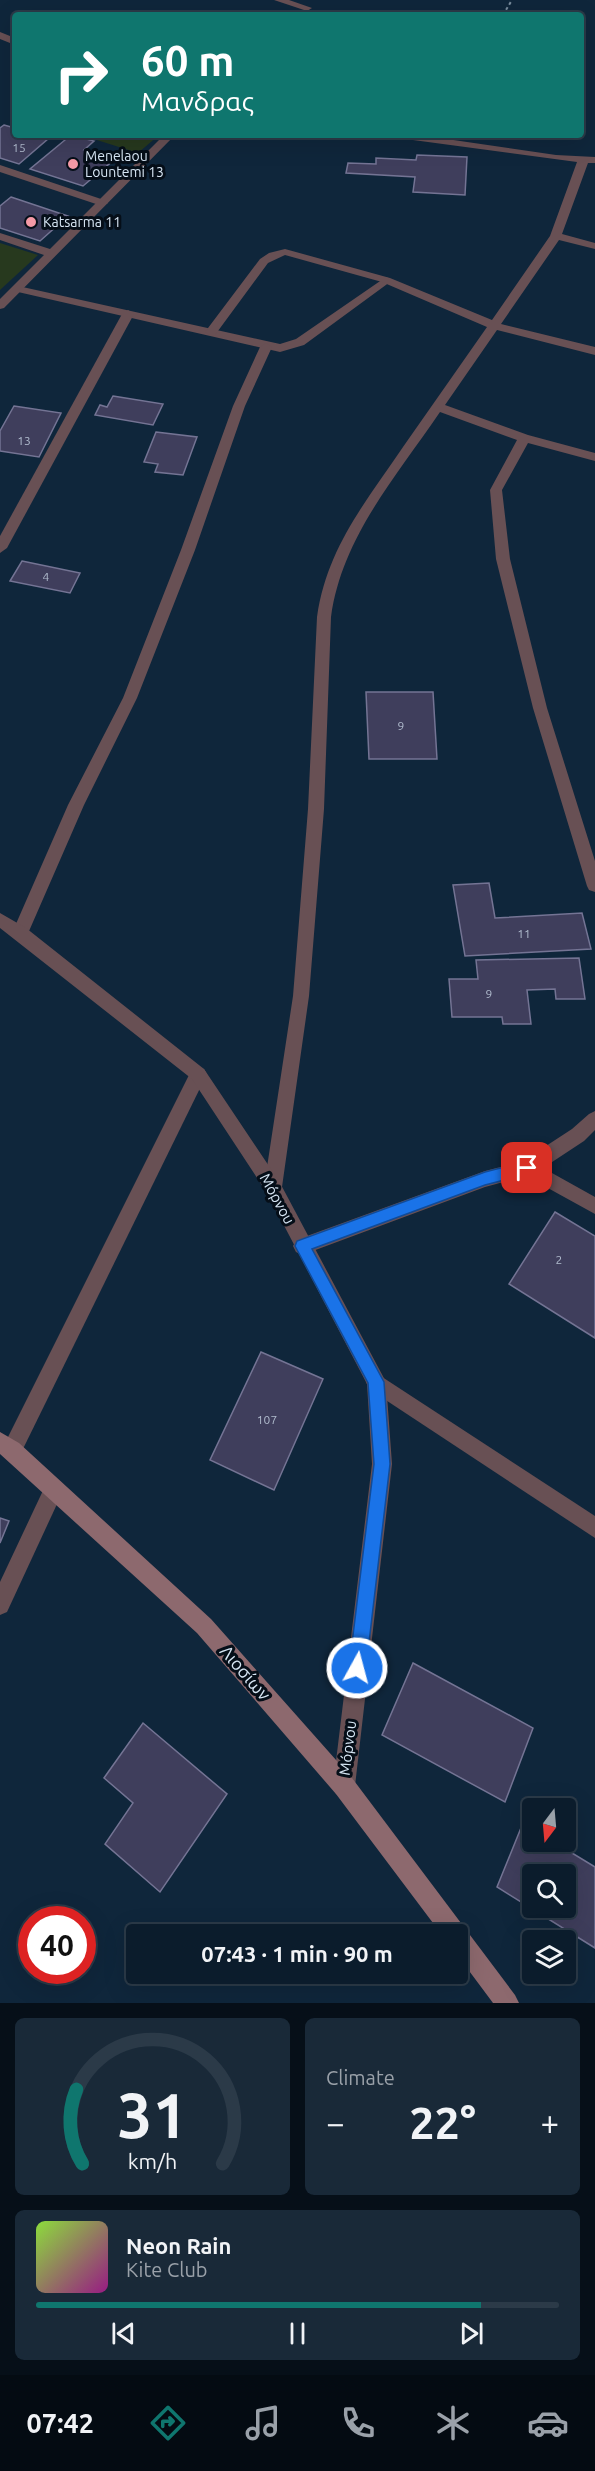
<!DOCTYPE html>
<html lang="en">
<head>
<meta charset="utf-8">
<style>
  body { margin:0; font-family:Ubuntu,sans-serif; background:#192938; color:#f1f3f6; height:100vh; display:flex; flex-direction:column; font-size:22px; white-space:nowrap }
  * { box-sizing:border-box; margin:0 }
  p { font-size:20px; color:#9aa1a9 }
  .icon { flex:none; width:33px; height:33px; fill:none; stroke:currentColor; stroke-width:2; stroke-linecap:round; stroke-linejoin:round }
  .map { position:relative; height:2003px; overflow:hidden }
  .details { display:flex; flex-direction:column; gap:15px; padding:15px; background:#060f18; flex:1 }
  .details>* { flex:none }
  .guide { position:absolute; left:12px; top:12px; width:572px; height:126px; border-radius:6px; box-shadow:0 6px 24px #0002,0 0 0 2px #2b3a48; background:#0f766e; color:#fff; overflow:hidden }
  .needle { width:39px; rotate:196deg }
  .tools { position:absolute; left:522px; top:1798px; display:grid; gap:12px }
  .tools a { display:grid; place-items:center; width:54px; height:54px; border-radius:6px; background:#0b1c2c; box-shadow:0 6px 24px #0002,0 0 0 2px #2b3a48; font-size:30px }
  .speed { position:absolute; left:18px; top:1906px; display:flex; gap:12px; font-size:30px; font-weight:700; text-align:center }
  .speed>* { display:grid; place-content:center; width:78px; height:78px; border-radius:50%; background:#0b1c2c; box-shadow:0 6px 24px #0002,0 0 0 2px #2b3a48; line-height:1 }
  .speed .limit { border:9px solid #d22; background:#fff; color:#111 }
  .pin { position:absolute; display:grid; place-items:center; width:51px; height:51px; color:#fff; margin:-26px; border-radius:12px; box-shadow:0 3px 9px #0006 }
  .me { position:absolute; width:66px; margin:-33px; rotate:7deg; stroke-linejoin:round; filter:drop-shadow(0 0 4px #0008) }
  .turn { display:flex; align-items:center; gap:21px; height:126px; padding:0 30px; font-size:27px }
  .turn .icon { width:78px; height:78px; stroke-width:2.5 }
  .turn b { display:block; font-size:42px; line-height:51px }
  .big { font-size:45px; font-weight:700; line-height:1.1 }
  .details .tile { flex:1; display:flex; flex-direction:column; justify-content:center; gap:9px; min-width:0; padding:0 21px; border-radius:9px; background:#192938 }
  .details .dial { align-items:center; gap:0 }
  .dial svg { height:156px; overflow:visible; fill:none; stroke:#2b3a48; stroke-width:7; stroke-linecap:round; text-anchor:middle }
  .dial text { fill:#f1f3f6; stroke:none }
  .song { display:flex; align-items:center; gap:18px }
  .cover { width:72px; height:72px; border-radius:9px; background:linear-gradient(135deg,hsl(90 70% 55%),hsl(310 70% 35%)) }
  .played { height:6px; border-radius:3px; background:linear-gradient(90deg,#0f766e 85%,#2b3a48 85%) }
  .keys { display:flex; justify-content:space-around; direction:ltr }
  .heat { display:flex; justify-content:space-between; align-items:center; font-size:33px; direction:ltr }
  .details .tiles { flex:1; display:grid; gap:15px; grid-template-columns:1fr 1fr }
  .tile:last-child { grid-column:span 2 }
  .trip { position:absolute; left:126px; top:1924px; width:342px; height:60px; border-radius:6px; background:#0b1c2c; box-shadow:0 6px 24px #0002,0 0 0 2px #2b3a48; font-weight:700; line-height:60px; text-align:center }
  .tabs { display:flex; height:96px; justify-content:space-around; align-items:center; background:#040b12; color:#9aa1a9 }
  .tabs .icon { width:42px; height:42px }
  .tabs .selected { color:#0f766e }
  .tabs b { font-size:27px; color:#f1f3f6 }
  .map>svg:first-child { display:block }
</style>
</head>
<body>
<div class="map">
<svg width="595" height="2003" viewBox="0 0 595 2003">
  <rect width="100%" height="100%" fill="#0f263b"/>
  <g fill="#27391e">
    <polygon points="81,135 159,135 138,153"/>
    <polygon points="0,243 38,255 0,290"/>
  </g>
  <g fill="#3f3e5c" stroke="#747494" stroke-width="1.5" fill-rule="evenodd">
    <polygon points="4,125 15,128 15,135 38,135 49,138 19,164 0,158 0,128"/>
    <polygon points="71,135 94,141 84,150 115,159 83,186 30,169"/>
    <polygon points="417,155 467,157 465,195 413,192 415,177 346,173 348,163 376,164 376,158 416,160"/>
    <polygon points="11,197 68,216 40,241 0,228 0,206"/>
    <polygon points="113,396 163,404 153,425 95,415 100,405 107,407"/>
    <polygon points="14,406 61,413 39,457 0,451 0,431"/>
    <polygon points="156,432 197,437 183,475 155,472 158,464 144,462"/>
    <polygon points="22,561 80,573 70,593 10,581"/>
    <polygon points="366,692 433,692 437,759 369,759"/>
    <polygon points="489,883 495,918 582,913 591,949 465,956 453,885"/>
    <polygon points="579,958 585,999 556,999 555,989 527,990 531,1024 503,1024 502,1017 452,1017 449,979 478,979 476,960"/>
    <polygon points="555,1212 595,1236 595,1338 509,1284"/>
    <polygon points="261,1352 323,1379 274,1490 210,1460"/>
    <polygon points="0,1518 9,1521 0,1543"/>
    <polygon points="413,1663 533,1728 505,1802 382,1735"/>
    <polygon points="143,1723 227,1794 160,1892 105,1844 133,1803 104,1778"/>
    <path d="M523,1823L532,1829V1842H554L595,1867V1948L497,1887ZM532,1875H566V1908H532Z"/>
  </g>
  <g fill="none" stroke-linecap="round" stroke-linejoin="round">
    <polyline stroke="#798c9d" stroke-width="2" stroke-dasharray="3 3" stroke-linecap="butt" points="503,15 512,0"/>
    <polygon fill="#685054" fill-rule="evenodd" points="386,277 392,280 390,282 304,345 280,352 18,292 12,289 18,286 280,344 296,339"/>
    <polygon fill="#685054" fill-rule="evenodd" points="0,165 107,201 108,203 103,206 99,205 0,172"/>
    <g fill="#685054" fill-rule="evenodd">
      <polygon points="274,0 289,0 312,8 307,11"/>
      <polygon points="0,32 15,38 15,45 0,39"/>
      <polygon points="164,135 175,135 4,308 0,309 0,299 44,255 0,240 0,233 50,249"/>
      <path d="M393,135H419L556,155L595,157V163H588L562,234L595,243V249L559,240L501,324L595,347V355L497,330L445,405L528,435L595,453V461L528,443L502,490L510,559L547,708L595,861V892L589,890L587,886L533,708L496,559L490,490L517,440L440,412C396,477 342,537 331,617L324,809L309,996L282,1187L279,1193L273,1195L267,1193L264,1187L293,996L308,809L317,617C327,548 365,503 403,447C431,407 459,367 487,327L382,282L285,255L268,263L215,335L211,336L205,332L260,259L269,253L285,249L390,278L492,320L550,236L577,162L398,138Z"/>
      <polygon points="128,310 134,314 7,548 0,553 0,536 122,314"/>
      <polygon points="266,343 272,347 245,406 195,550 137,698 84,805 26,938 20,940 14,938 12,933 68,805 123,698 181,550 233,406 260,347"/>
      <polygon points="198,1067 204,1069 207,1074 19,1457 12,1460 5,1457 2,1450 5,1443 192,1069"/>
      <polygon points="595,1111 595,1130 584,1141 543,1168 595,1197 595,1214 526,1176 485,1187 302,1255 296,1252 293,1246 296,1240 485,1171 523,1161 572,1129 589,1114"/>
      <polygon points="376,1373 595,1516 595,1538 369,1389 366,1382 369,1375"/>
      <polygon points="54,1479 61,1482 64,1489 7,1612 0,1615 0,1582 47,1482"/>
    </g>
    <polygon fill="#685054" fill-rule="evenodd" points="0,913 26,928 204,1069 279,1181 386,1382 392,1464 355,1786 352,1794 344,1797 336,1794 333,1786 372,1464 367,1384 267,1193 192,1079 0,928"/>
    <polygon fill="#8d696e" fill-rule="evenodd" points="0,1432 19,1443 211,1619 352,1778 515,1995 519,2003 493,2003 458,1956 458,1935 442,1935 336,1794 197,1633 0,1454"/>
  </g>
  <polygon fill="#1a73e8" stroke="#114b97" stroke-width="1.5" points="527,1161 532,1163 534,1168 532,1173 485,1185 312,1249 384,1382 390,1464 366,1668 363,1674 357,1677 351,1674 349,1668 374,1464 368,1383 295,1246 297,1241 485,1172"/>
  <g fill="#f49aa6" stroke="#050e18" stroke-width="2">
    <circle cx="73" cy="164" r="6"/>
    <circle cx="31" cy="222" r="6"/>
  </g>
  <g text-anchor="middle" stroke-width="6" stroke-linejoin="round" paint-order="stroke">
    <g font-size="12" fill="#b1bcce">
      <text x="19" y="152">15</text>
      <text x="24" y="445">13</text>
      <text x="46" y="581">4</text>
      <text x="401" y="730">9</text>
      <text x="524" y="938">11</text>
      <text x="489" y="998">9</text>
      <text x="559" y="1264">2</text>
      <text x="267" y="1424">107</text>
    </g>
    <g font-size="14" fill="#d7e6f4" stroke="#050e18" text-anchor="start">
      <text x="85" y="161">Menelaou<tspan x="85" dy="16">Lountemi 13</tspan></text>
      <text x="43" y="227">Katsarma 11</text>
    </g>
    <g font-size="15" fill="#d7e6f4" stroke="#050e18">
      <text transform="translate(277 1199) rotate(61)" y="5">Μόρνου</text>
      <text transform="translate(348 1748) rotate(-83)" y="5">Μόρνου</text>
    </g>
    <g font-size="18" fill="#d7e6f4" stroke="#050e18">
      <text transform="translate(245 1673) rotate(49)" y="6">Λιοσίων</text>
    </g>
  </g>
</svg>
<div class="tools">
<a><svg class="needle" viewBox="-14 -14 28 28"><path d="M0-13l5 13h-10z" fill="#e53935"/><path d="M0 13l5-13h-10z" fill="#9aa1a9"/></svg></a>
<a><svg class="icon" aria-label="search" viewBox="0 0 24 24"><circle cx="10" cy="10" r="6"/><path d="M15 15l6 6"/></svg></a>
<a><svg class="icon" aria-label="layers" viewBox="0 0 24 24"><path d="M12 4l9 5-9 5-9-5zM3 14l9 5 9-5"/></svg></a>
</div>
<div class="speed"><div class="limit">40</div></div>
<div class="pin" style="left:527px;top:1168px;background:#d93025"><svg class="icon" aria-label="arrive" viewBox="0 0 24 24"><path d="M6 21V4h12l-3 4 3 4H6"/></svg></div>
<svg class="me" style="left:357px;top:1668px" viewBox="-20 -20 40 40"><circle r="17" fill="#1a73e8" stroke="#fff" stroke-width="3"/><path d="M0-11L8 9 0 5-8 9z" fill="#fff"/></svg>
<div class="trip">07:43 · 1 min · 90 m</div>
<div class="guide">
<div class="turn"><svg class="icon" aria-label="right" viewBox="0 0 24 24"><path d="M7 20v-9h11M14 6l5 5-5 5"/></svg><div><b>60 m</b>Μανδρας</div></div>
</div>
</div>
<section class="details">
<div class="tiles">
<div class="tile dial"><svg viewBox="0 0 100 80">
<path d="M14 69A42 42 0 1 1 86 69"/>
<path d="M14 69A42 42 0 0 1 11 31" stroke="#0f766e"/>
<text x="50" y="56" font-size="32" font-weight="700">31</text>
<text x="50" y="72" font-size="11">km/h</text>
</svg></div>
<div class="tile"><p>Climate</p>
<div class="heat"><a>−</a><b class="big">22°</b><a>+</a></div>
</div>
<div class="tile">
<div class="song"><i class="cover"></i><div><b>Neon Rain</b><p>Kite Club</p></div></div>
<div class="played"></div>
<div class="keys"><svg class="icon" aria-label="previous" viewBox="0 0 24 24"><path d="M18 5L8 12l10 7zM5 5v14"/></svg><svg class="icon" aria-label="pause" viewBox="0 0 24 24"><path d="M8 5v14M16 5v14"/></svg><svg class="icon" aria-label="next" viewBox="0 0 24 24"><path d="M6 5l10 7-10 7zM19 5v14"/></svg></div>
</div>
</div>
</section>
<nav class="tabs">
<b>07:42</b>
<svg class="icon selected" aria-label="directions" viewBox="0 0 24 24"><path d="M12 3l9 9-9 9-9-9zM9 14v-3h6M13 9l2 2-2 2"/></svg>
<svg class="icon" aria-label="music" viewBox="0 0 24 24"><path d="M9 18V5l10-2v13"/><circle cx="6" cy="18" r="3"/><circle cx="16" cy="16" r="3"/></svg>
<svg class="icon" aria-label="phone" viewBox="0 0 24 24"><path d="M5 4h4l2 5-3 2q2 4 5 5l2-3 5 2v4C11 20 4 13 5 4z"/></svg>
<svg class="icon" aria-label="climate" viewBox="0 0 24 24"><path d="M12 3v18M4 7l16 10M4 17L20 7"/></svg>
<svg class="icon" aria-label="car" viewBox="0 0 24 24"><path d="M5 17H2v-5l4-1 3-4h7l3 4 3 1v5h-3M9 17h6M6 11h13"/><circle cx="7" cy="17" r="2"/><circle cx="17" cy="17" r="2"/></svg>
</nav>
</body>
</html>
